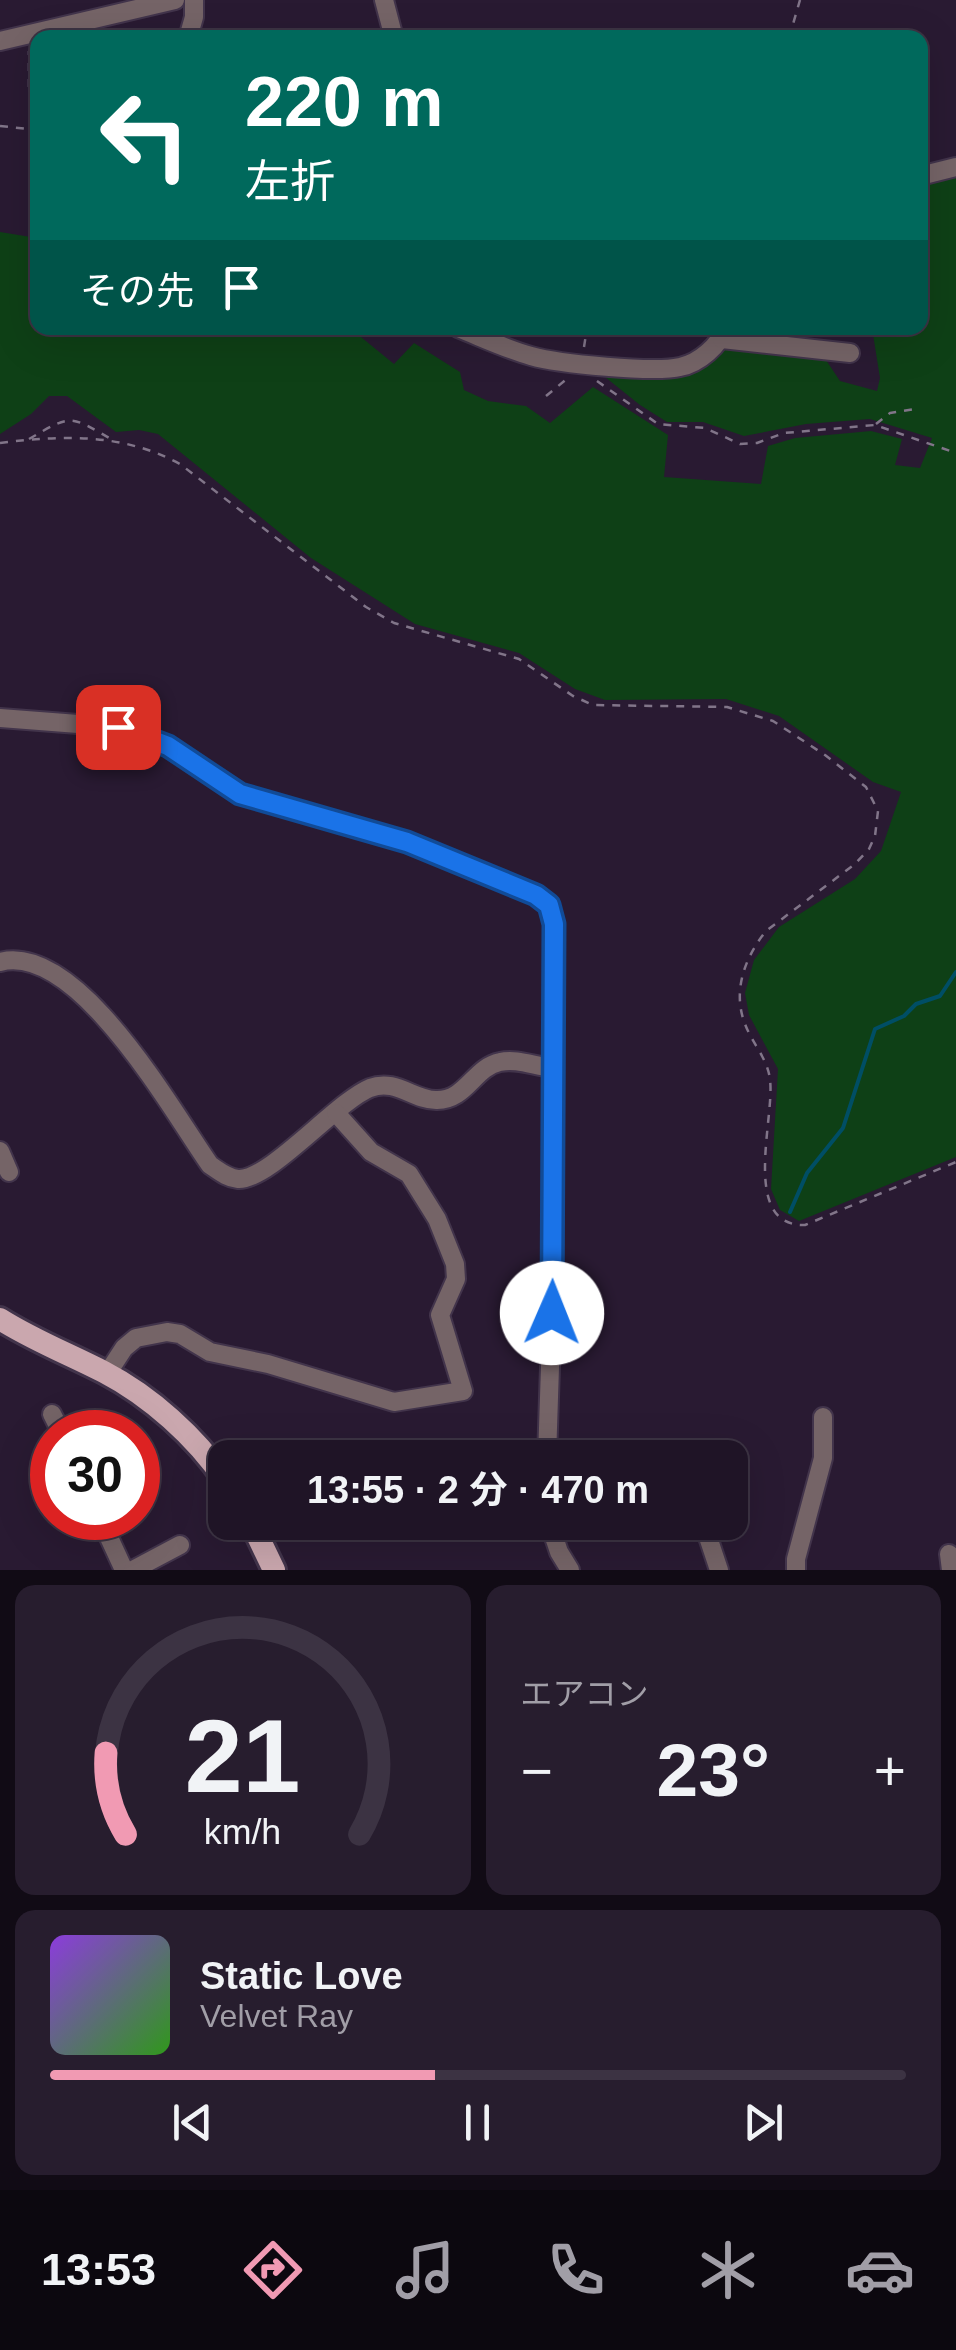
<!DOCTYPE html>
<html lang="ja">
<head>
<meta charset="utf-8">
<style>
  body { margin:0; font-family:Arial,"Noto Sans JP",sans-serif; background:#271d2e; color:#f1f3f6; height:100vh; display:flex; flex-direction:column; font-size:38px; white-space:nowrap }
  * { box-sizing:border-box; margin:0 }
  p { font-size:32px; color:#a19ea7 }
  .icon { flex:none; width:55px; height:55px; fill:none; stroke:currentColor; stroke-width:2; stroke-linecap:round; stroke-linejoin:round }
  .map { position:relative; height:1570px; overflow:hidden }
  .sheet { display:flex; flex-direction:column; gap:15px; padding:15px; background:#110b15; flex:1 }
  .sheet>* { flex:none }
  .hud { position:absolute; left:30px; top:30px; width:898px; height:305px; border-radius:20px; box-shadow:0 10px 40px #0002,0 0 0 2px #3c3343; background:#00695c; color:#fff; overflow:hidden }
  .speed { position:absolute; left:30px; top:1410px; display:flex; gap:20px; font-size:50px; font-weight:700; text-align:center }
  .speed>* { display:grid; place-content:center; width:130px; height:130px; border-radius:50%; background:#1f1426; box-shadow:0 10px 40px #0002,0 0 0 2px #3c3343; line-height:1 }
  .speed .limit { border:15px solid #d22; background:#fff; color:#111 }
  .pin { position:absolute; display:grid; place-items:center; width:85px; height:85px; color:#fff; margin:-42px; border-radius:20px; box-shadow:0 5px 15px #0006 }
  .me { position:absolute; width:110px; margin:-55px; rotate:1deg; stroke-linejoin:round; filter:drop-shadow(0 0 8px #0008) }
  .turn { display:flex; align-items:center; gap:35px; height:210px; padding:0 50px; font-size:45px }
  .turn .icon { width:130px; height:130px; stroke-width:2.5 }
  .turn b { display:block; font-size:70px; line-height:85px }
  .then { display:flex; align-items:center; height:95px; padding:0 50px; background:#0003; gap:20px; font-size:38px }
  .big { font-size:75px; font-weight:700; line-height:1.1 }
  .sheet .tile { flex:1; display:flex; flex-direction:column; justify-content:center; gap:15px; min-width:0; padding:0 35px; border-radius:20px; background:#271d2e }
  .sheet .dial { align-items:center; gap:0 }
  .dial svg { height:260px; overflow:visible; fill:none; stroke:#3c3343; stroke-width:7; stroke-linecap:round; text-anchor:middle }
  .dial text { fill:#f1f3f6; stroke:none }
  .song { display:flex; align-items:center; gap:30px }
  .cover { width:120px; height:120px; border-radius:15px; background:linear-gradient(135deg,hsl(270 70% 55%),hsl(110 70% 35%)) }
  .played { height:10px; border-radius:5px; background:linear-gradient(90deg,#f19ab3 45%,#3c3343 45%) }
  .keys { display:flex; justify-content:space-around; direction:ltr }
  .heat { display:flex; justify-content:space-between; align-items:center; font-size:55px; direction:ltr }
  .sheet .tiles { flex:1; display:grid; gap:15px; grid-template-columns:1fr 1fr }
  .tile:last-child { grid-column:span 2 }
  .trip { position:absolute; left:208px; top:1440px; width:540px; height:100px; border-radius:20px; background:#1f1426; box-shadow:0 10px 40px #0002,0 0 0 2px #3c3343; font-weight:700; line-height:100px; text-align:center }
  .tab-bar { display:flex; height:160px; justify-content:space-around; align-items:center; background:#0c080f; color:#a19ea7 }
  .tab-bar .icon { width:70px; height:70px }
  .tab-bar .active { color:#f19ab3 }
  .tab-bar b { font-size:45px; color:#f1f3f6 }
  .map>svg:first-child { display:block }
</style>
</head>
<body>
<div class="map">
<svg width="956" height="1570" viewBox="0 0 956 1570">
  <rect width="100%" height="100%" fill="#291a32"/>
  <polygon fill="#0e4016" points="956,175 956,1157 799,1221 780,1210 771,1189 778,1069 749,1015 745,993 754,960 779,927 855,879 881,851 901,792 873,782 779,716 726,699 605,700 575,689 519,653 415,624 311,558 158,434 139,430 116,432 67,396 49,396 31,414 0,434 0,232 37,238 38,328 350,328 394,364 414,343 460,372 464,390 488,401 526,406 550,423 593,387 668,435 664,477 761,484 768,446 795,438 871,431 902,439 895,465 920,468 932,438 870,419 806,424 744,436 703,422 667,422 640,405 595,369 680,374 726,346 824,357 840,381 877,391 880,378 872,328 920,328 920,183"/>
  <g fill="none" stroke-linecap="round" stroke-linejoin="round">
    <polyline stroke="#004e65" stroke-width="4" points="790,1212 807,1173 843,1128 875,1029 904,1016 916,1004 940,996 956,972"/>
    <g stroke="#42344b" stroke-width="22">
      <g id="minor">
        <polyline points="384,0 394,38"/>
        <polyline points="188,38 194,17 194,0"/>
        <polyline points="0,41 175,0"/>
        <polyline points="920,176 956,167"/>
        <path d="M458,328C483,338 506,349 531,356C559,364 654,373 680,367C700,363 719,345 726,328"/>
        <polyline points="722,339 850,353"/>
        <polyline points="0,718 117,727 168,747 240,794 407,842 535,895 549,905 554,924 553,1276 547,1458"/>
        <path d="M0,962C78,942 172,1111 210,1165C219,1171 227,1178 238,1179C269,1181 336,1102 370,1088C396,1078 413,1100 436,1100C466,1101 474,1067 500,1062C518,1058 536,1067 554,1068"/>
        <polyline points="0,1151 9,1172"/>
        <polyline points="107,1374 124,1348 136,1338 167,1332 180,1334 210,1352 268,1364 394,1402 463,1391 440,1315 456,1279 455,1264 437,1219 409,1174 371,1152 336,1113"/>
        <polyline points="52,1414 61,1432"/>
        <polyline points="100,1518 124,1570"/>
        <polyline points="549,1522 559,1552 570,1570"/>
        <polyline points="703,1522 719,1570"/>
        <polyline points="949,1554 951,1570"/>
        <polyline points="133,1570 180,1545"/>
        <polyline points="796,1570 796,1559 823,1458 823,1417"/>
      </g>
    </g>
    <g stroke="#42344b" stroke-width="28">
      <g id="major">
        <path d="M0,1319C33,1340 69,1354 104,1372C150,1396 196,1437 225,1480"/>
        <polyline points="251,1522 274,1570"/>
      </g>
    </g>
    <g stroke="#817589" stroke-width="2.5" stroke-dasharray="8 8" stroke-linecap="butt">
      <polyline points="789,38 800,0"/>
      <polyline points="29,87 29,51"/>
      <polyline points="0,126 38,130"/>
      <polyline points="584,347 587,328"/>
      <polyline points="597,381 658,424 705,428 740,444 757,443 784,433 875,425 956,453"/>
      <polyline points="546,396 568,378"/>
      <polyline points="876,424 890,413 915,409"/>
      <path d="M29,439C72,414 69,415 111,439"/>
      <path d="M0,443C63,435 123,433 180,464L366,607L394,623L519,659L573,696L593,705L727,707L773,721L825,755L866,787L878,811L875,836L869,849L855,864L766,931C745,957 732,991 745,1024C752,1043 768,1059 770,1080C775,1118 740,1227 805,1225L956,1162"/>
    </g>
    <use href="#minor" stroke="#756467" stroke-width="18"/>
    <use href="#major" stroke="#caa7ae" stroke-width="22"/>
  </g>
  <g fill="none" stroke-linecap="round" stroke-linejoin="round">
    <g stroke="#114b97" stroke-width="25">
      <polyline id="route" points="118,727 168,746 240,794 407,842 536,895 549,905 554,924 552,1313"/>
    </g>
    <use href="#route" stroke="#1a73e8" stroke-width="18"/>
  </g>
</svg>
<div class="speed"><div class="limit">30</div></div>
<div class="pin" style="left:118px;top:727px;background:#d93025"><svg class="icon" aria-label="arrive" viewBox="0 0 24 24"><path d="M6 21V4h12l-3 4 3 4H6"/></svg></div>
<svg class="me" style="left:552px;top:1313px" viewBox="-20 -20 40 40"><circle r="19" fill="#fff"/><path d="M0-13L10 11 0 6-10 11z" fill="#1a73e8"/></svg>
<div class="trip">13:55 · 2 分 · 470 m</div>
<div class="hud">
<div class="turn"><svg class="icon" aria-label="left" viewBox="0 0 24 24"><path d="M17 20v-9H6M10 6l-5 5 5 5"/></svg><div><b>220 m</b>左折</div></div>
<div class="then">その先<svg class="icon" aria-label="arrive" viewBox="0 0 24 24"><path d="M6 21V4h12l-3 4 3 4H6"/></svg></div>
</div>
</div>
<section class="sheet">
<div class="tiles">
<div class="tile dial"><svg viewBox="0 0 100 80">
<path d="M14 69A42 42 0 1 1 86 69"/>
<path d="M14 69A42 42 0 0 1 8 44" stroke="#f19ab3"/>
<text x="50" y="56" font-size="32" font-weight="700">21</text>
<text x="50" y="72" font-size="11">km/h</text>
</svg></div>
<div class="tile"><p>エアコン</p>
<div class="heat"><a>−</a><b class="big">23°</b><a>+</a></div>
</div>
<div class="tile">
<div class="song"><i class="cover"></i><div><b>Static Love</b><p>Velvet Ray</p></div></div>
<div class="played"></div>
<div class="keys"><svg class="icon" aria-label="previous" viewBox="0 0 24 24"><path d="M18 5L8 12l10 7zM5 5v14"/></svg><svg class="icon" aria-label="pause" viewBox="0 0 24 24"><path d="M8 5v14M16 5v14"/></svg><svg class="icon" aria-label="next" viewBox="0 0 24 24"><path d="M6 5l10 7-10 7zM19 5v14"/></svg></div>
</div>
</div>
</section>
<nav class="tab-bar">
<b>13:53</b>
<svg class="icon active" aria-label="directions" viewBox="0 0 24 24"><path d="M12 3l9 9-9 9-9-9zM9 14v-3h6M13 9l2 2-2 2"/></svg>
<svg class="icon" aria-label="music" viewBox="0 0 24 24"><path d="M9 18V5l10-2v13"/><circle cx="6" cy="18" r="3"/><circle cx="16" cy="16" r="3"/></svg>
<svg class="icon" aria-label="phone" viewBox="0 0 24 24"><path d="M5 4h4l2 5-3 2q2 4 5 5l2-3 5 2v4C11 20 4 13 5 4z"/></svg>
<svg class="icon" aria-label="climate" viewBox="0 0 24 24"><path d="M12 3v18M4 7l16 10M4 17L20 7"/></svg>
<svg class="icon" aria-label="car" viewBox="0 0 24 24"><path d="M5 17H2v-5l4-1 3-4h7l3 4 3 1v5h-3M9 17h6M6 11h13"/><circle cx="7" cy="17" r="2"/><circle cx="17" cy="17" r="2"/></svg>
</nav>
</body>
</html>
